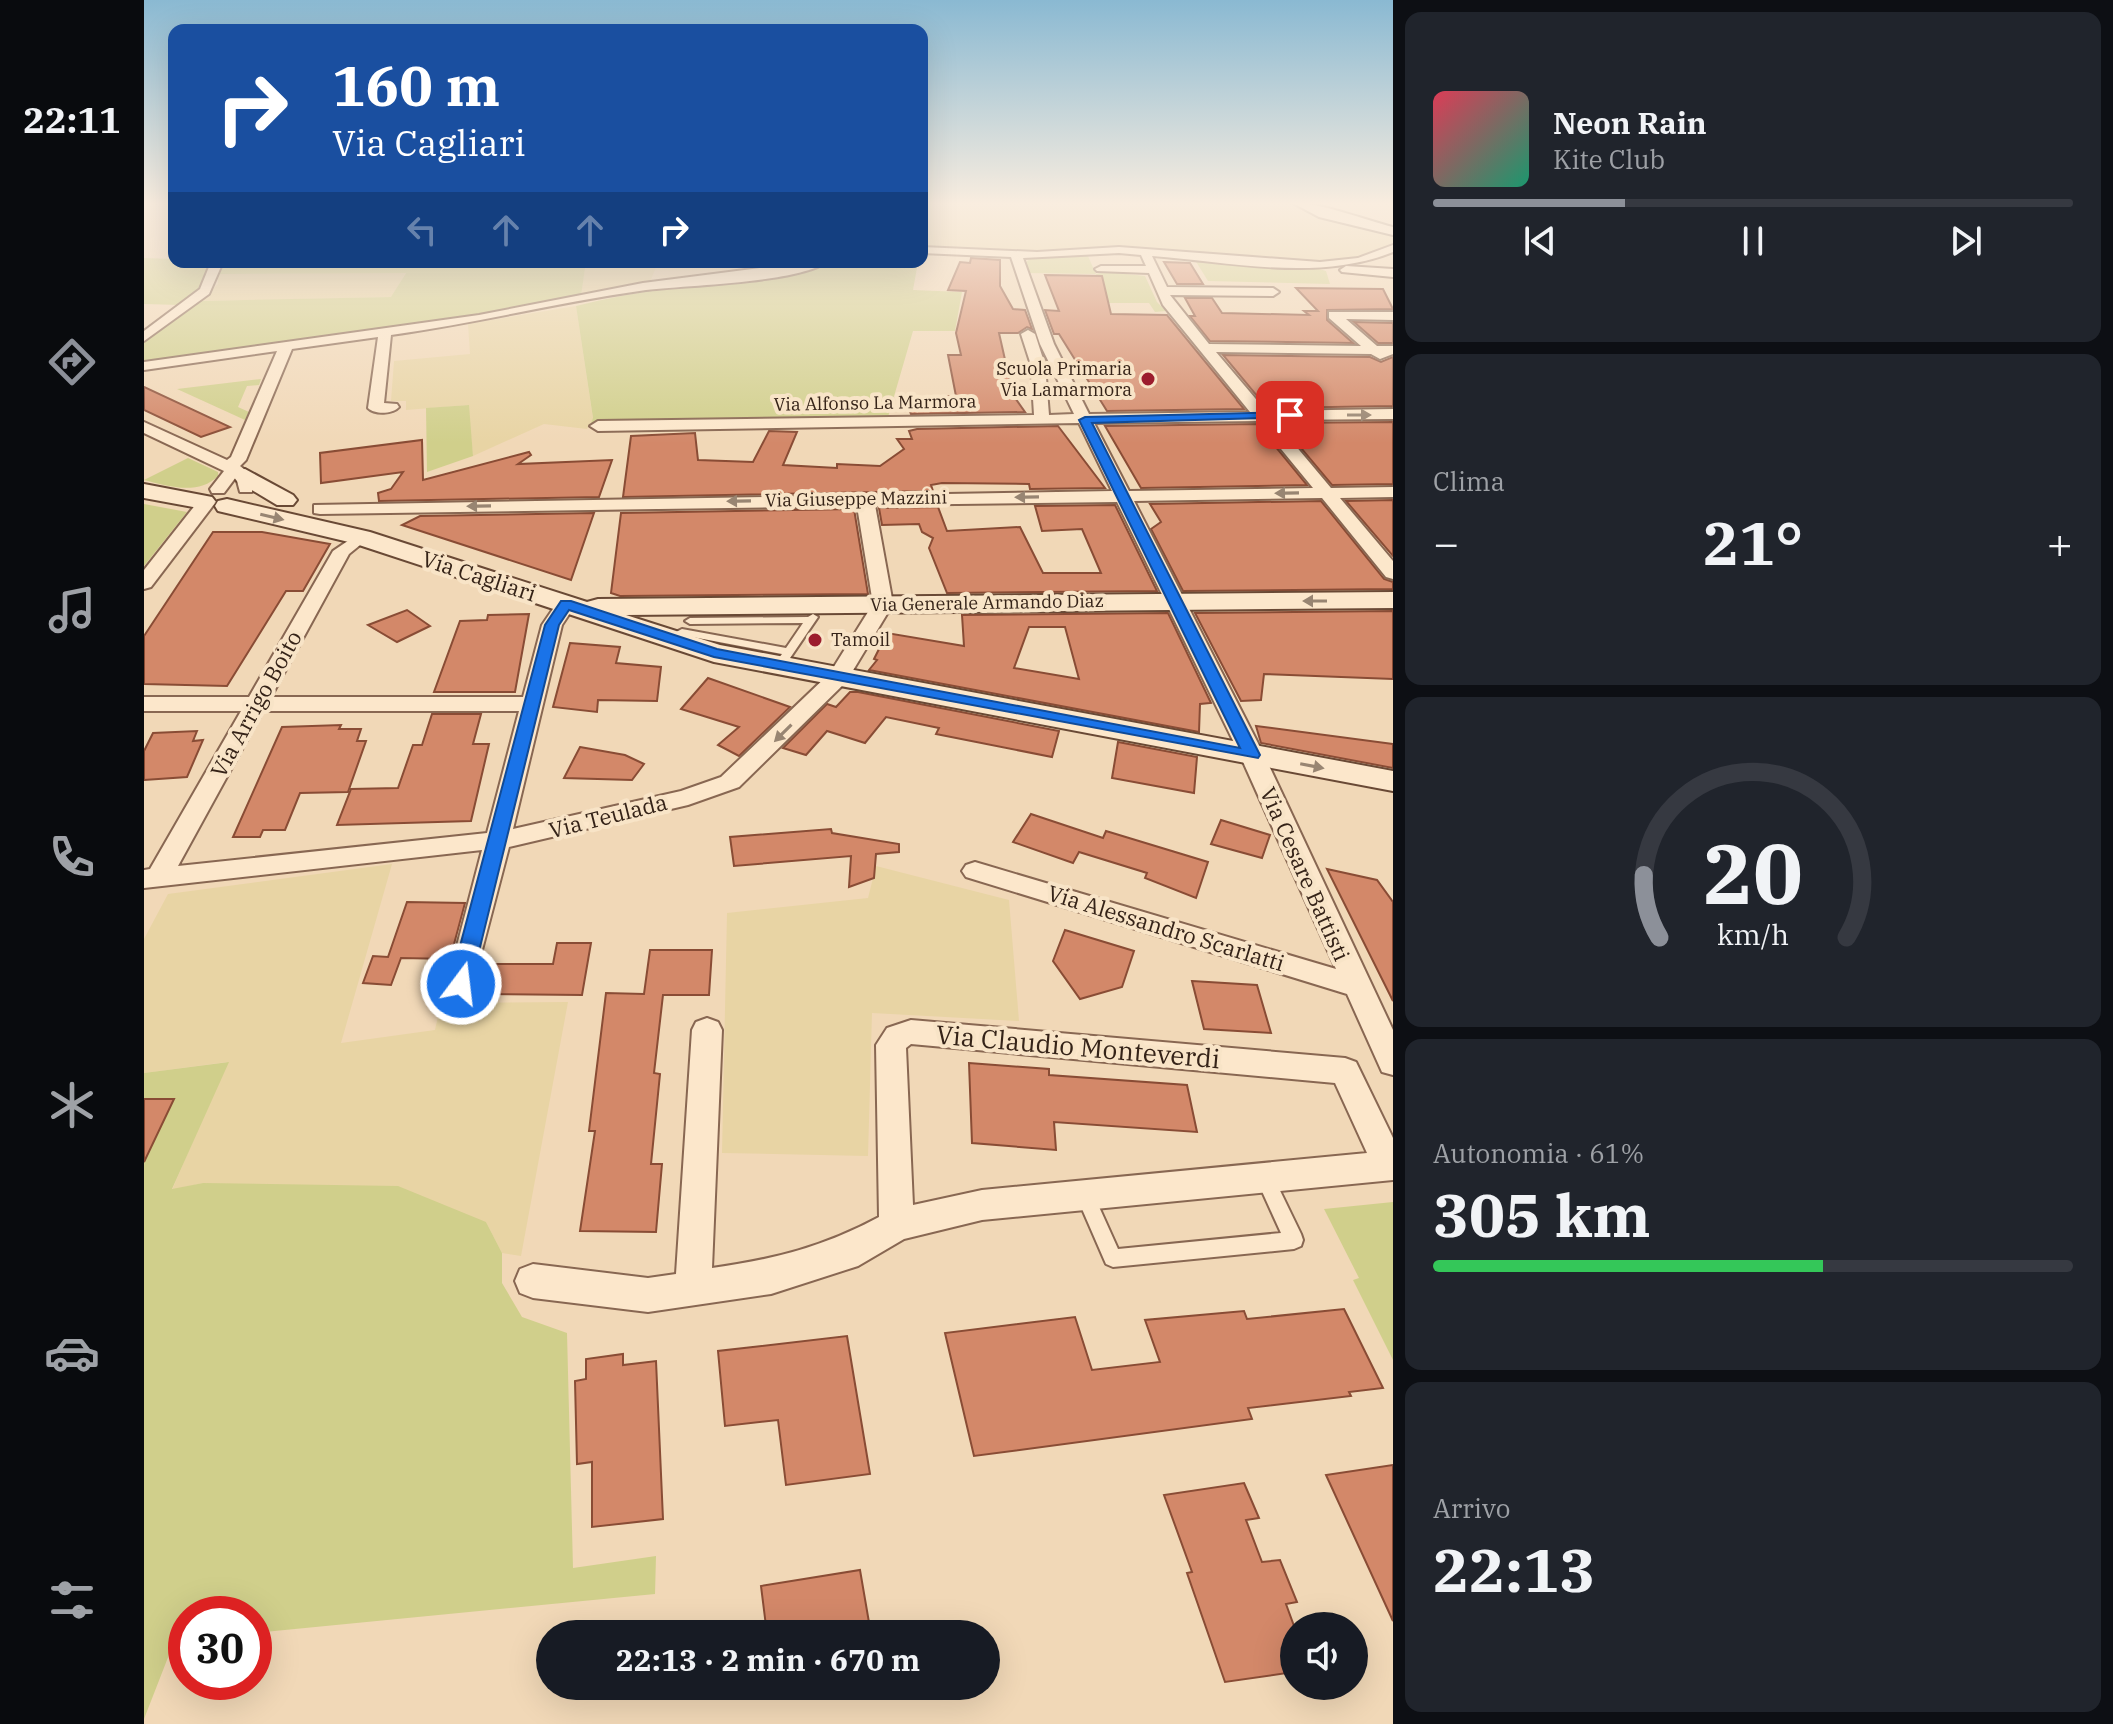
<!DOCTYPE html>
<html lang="it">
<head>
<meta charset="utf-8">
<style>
  body { margin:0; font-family:"IBM Plex Serif",serif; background:#20242c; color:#f1f3f6; height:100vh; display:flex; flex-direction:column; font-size:30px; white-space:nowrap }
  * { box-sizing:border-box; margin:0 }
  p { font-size:26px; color:#9ea1a6 }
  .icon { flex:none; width:44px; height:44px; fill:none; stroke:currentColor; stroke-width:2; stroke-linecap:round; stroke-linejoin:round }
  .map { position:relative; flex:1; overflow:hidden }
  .panel { display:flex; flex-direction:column; gap:12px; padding:12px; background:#0d0f14; width:720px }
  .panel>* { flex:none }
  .guide { position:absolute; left:24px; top:24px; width:760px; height:244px; border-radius:16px; box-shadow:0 8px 32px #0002; background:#1a4fa0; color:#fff; overflow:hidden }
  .tools { position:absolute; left:1136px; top:1612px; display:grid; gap:16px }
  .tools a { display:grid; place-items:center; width:88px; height:88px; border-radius:50%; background:#171b24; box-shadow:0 8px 32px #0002; font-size:40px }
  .speed { position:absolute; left:24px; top:1596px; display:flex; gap:16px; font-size:40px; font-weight:700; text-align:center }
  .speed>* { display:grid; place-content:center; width:104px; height:104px; border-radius:50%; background:#171b24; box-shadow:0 8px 32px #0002; line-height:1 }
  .speed .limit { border:12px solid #d22; background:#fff; color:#111 }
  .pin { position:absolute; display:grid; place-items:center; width:68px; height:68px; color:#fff; margin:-34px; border-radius:16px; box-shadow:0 4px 12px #0006 }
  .me { position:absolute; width:88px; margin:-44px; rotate:15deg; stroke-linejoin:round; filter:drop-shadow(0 0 6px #0008) }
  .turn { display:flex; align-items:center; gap:28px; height:168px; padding:0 32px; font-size:36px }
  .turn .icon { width:104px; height:104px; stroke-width:2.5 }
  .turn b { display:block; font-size:56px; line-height:68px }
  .lanes { display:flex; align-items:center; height:76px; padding:0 32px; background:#0003; justify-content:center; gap:40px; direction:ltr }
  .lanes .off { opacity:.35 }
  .big { font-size:60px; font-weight:700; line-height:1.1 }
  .panel .tile { flex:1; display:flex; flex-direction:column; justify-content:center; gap:12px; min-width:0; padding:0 28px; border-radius:16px; background:#20242c }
  .panel .dial { align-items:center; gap:0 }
  .dial svg { height:208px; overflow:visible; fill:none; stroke:#363941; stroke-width:7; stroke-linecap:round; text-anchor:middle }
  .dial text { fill:#f1f3f6; stroke:none }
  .song { display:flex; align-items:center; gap:24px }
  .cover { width:96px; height:96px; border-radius:12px; background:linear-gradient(135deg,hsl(350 70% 55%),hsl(160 70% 35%)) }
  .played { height:8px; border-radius:4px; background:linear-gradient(90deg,#8c9099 30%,#363941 30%) }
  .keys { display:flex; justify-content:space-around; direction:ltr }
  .heat { display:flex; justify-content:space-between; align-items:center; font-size:44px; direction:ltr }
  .charge { height:12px; border-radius:6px; background:linear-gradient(90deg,#34c759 61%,#363941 0) }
  .trip { position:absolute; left:392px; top:1620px; width:464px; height:80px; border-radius:40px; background:#171b24; box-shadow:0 8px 32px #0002; font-weight:700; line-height:80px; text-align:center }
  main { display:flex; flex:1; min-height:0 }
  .dock { display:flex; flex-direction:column; width:144px; justify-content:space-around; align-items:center; background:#090b0e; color:#9ea1a6 }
  .dock .icon { width:56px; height:56px }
  .dock .on { color:#8c9099 }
  .dock b { font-size:36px; color:#f1f3f6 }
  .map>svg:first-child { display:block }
</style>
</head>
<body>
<main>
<nav class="dock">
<b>22:11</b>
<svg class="icon on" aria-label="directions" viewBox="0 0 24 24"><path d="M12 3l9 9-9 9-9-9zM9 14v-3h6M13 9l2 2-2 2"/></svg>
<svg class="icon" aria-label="music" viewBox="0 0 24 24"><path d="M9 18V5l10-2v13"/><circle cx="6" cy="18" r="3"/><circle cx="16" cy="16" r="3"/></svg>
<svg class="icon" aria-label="phone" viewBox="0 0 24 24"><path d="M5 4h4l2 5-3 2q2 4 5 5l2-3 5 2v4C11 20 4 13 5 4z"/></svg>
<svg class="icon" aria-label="climate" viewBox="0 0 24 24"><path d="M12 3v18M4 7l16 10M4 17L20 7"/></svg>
<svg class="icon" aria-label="car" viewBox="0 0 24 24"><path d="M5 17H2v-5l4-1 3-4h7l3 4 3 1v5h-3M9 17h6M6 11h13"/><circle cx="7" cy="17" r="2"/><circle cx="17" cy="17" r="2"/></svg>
<svg class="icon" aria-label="filters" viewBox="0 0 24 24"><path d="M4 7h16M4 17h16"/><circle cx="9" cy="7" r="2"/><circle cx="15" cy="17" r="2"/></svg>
</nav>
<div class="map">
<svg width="1249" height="1724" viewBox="0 0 1249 1724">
  <rect width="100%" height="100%" fill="#f1d8b7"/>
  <g fill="#e8d4a4">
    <polygon points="778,202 1148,202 1249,233 1249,245 1215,257 1172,262 968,248 901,253 778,248"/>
    <polygon points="442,262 514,262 506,282 437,296"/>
    <polygon points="262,272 248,297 56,301 74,284 74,274"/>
    <polygon points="432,306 449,419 443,429 400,424 329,456 324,405 262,410 262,401 247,401 250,361 326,354 324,324"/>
    <polygon points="248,864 197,1043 291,1030 297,1003 424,1002 377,1256 358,1253 342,1222 59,1183 28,1190 83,1062 0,1073 0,939 24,894"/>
    <polygon points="732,866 865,900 875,1021 728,1013 724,1156 578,1153 583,913 724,898"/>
  </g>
  <g fill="#d0cf8b">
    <polygon points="943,254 952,274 882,273 881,263 886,259"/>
    <polygon points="0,258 30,259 30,262 66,262 55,290 36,305 0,304"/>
    <polygon points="1051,260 1172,268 1182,271 1186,284 1064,281"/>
    <polygon points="80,262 442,262 437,296 393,306 0,363 0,340 56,301 247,297 262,273 74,274"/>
    <path d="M691,262H774L769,290L818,292L811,331H769L744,417L447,423L449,418L432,306C517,284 605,282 691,262Z"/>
    <polygon points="963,272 1001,276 1013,302 1022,311 1011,312 1005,303 964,303 952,274"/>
    <polygon points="117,379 115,385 103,386 94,407 105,412 101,420 33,389"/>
    <polygon points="325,405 329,456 283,472 282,408"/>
    <path d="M44,458L74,472V476C54,496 24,486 0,480Z"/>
    <polygon points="0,504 43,512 0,566"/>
    <polygon points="85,1062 28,1189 59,1183 254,1186 342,1222 358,1253 358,1283 378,1317 423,1333 429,1568 512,1556 511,1594 110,1633 110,1614 42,1614 42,1640 30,1642 0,1719 0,1073"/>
    <polygon points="1249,1202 1249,1360 1209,1280 1215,1278 1180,1209"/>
  </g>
  <g fill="#d38869" stroke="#894c35" stroke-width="2" fill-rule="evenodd">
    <polygon points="827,258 856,260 856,286 869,309 881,310 888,329 883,327 874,333 855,333 869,395 881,412 767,414 760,398 812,396 804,355 817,355 812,333 822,291 804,290 816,262 826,263"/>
    <polygon points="1020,262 1046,263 1059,284 1033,284"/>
    <polygon points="901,275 958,276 967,314 1023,315 1100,409 963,411 915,334 910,334 901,310 915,311"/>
    <polygon points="1152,288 1239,289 1249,309 1183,310 1183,320 1209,343 1066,341 1046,316 1051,316 1041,298 1068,298 1078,313 1165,315 1160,311 1174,311"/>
    <polygon points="1210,322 1249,323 1249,343 1234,343"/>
    <polygon points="1079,355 1226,357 1237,362 1249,357 1249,406 1123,408"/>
    <polygon points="0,387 86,427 57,437 0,410"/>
    <polygon points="1249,422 1249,484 1188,485 1136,423"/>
    <polygon points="1113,424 1163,485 997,488 961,426"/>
    <polygon points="914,426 961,488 886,489 885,484 798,483 787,485 789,491 479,497 487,436 551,433 554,460 609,462 625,431 653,432 639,465 693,468 693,464 736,466 760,449 753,439 768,439 765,431 773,429"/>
    <polygon points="278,440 279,480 385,452 387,455 374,464 468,460 455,497 235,501 234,493 247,489 259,472 177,483 176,453"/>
    <polygon points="1249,500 1249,556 1202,501"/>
    <polygon points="1177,501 1240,579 1249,582 1249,589 1039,591 1007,529 1017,522 1006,504"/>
    <polygon points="971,505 1013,591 803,593 785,548 789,538 778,532 775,524 738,525 735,508 794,507 803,531 876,527 899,573 957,573 938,529 898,531 891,506"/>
    <polygon points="710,509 724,594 476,596 467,593 477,513"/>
    <polygon points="450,513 427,580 258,525 276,516"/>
    <polygon points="69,532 118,532 186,544 159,591 142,591 83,686 0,684 0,636"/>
    <polygon points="263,610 286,626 253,642 224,625"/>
    <polygon points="1249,611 1249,679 1120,674 1117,700 1097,701 1051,613"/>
    <path d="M1024,613L1067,703L1056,704L1055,732L725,670L733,660L730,659L743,633L820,646L818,615ZM885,627H921L935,679L870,668Z"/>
    <polygon points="385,614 371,692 290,692 316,621 343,620 344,615"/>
    <polygon points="426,643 476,647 472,663 517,667 513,701 454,700 453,712 409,707"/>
    <polygon points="564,678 646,707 595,756 574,745 595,727 537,709"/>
    <polygon points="706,692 714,692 915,731 908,757 792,734 795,728 742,717 721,743 683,731 662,755 639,748 683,704 692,707"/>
    <polygon points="288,714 337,714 329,744 345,744 327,821 193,825 207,789 254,788 269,745 278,745"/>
    <polygon points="197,725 195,729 217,729 213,741 222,741 204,792 156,793 141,830 119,830 116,837 89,837 138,727"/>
    <polygon points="1112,726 1249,744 1249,768 1117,743"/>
    <polygon points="53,731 49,741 59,740 43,777 0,780 0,751 9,733"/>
    <polygon points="974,742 1053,757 1050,793 968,778"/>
    <polygon points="436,747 481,755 500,764 488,780 420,778"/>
    <polygon points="887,814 959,838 962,831 1064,862 1052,898 1001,878 1003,873 935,852 929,863 869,842"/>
    <polygon points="1077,820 1126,835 1118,858 1067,844"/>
    <polygon points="687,829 688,833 755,844 755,852 732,854 730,878 705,887 707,856 590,866 586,837"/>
    <polygon points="1183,869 1233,880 1249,902 1249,1001"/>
    <polygon points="263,902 321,903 306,959 257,958 247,985 219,983 229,956 244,957"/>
    <polygon points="921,930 990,951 978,987 936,999 909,961"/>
    <polygon points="413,943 447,943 438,995 335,994 344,964 409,964"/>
    <polygon points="506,950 568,950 565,995 519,995 510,1073 516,1074 507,1164 518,1164 512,1232 436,1231 451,1131 445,1131 462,993 500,994"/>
    <polygon points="1048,981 1113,985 1127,1033 1060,1029"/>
    <polygon points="825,1063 905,1069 905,1075 1043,1085 1053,1132 910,1122 912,1150 828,1143"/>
    <polygon points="0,1099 30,1099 0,1162"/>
    <polygon points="1200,1309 1239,1388 1205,1392 1207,1396 1104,1408 1108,1419 830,1456 801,1333 931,1317 948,1370 1016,1362 1001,1320 1100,1311 1103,1319"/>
    <polygon points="703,1336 726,1474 642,1485 634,1420 581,1426 574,1351"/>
    <polygon points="479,1354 479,1365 512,1361 519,1519 448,1527 448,1462 433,1464 431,1381 442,1379 442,1359"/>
    <polygon points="1249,1465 1249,1621 1182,1475"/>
    <polygon points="1100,1483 1115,1518 1102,1520 1118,1562 1136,1560 1153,1602 1142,1604 1150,1626 1150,1672 1081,1682 1043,1573 1048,1572 1020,1495"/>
    <polygon points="716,1570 727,1634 623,1634 617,1586"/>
  </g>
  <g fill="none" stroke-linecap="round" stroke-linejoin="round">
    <g stroke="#886752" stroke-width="4">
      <g id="lane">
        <polygon points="669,614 674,617 644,661 640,662 634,659 638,654 538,635 532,632 538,629 642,648 659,623 546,624 541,621 546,618 664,617"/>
        <polygon points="1121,1170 1127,1172 1157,1234 1159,1240 1157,1246 1150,1249 969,1267 962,1264 932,1195 935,1189 941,1187 947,1189 974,1249 1137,1233 1112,1178 1115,1172"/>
      </g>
    </g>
    <g stroke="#886752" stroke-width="4">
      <g id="street">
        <path d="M1249,245V252C1174,282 1087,262 1008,256L1023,287L1129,288L1135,292L1129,296L1026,295L1065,344L1217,346L1185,318V312H1249V320L1202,319L1233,346H1249V354L1236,359L1227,354L1072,352L1122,411L1249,409V419L1130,420L1187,488L1249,487V497L1196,498L1249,561V579L1242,577L1178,498L990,501L1120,755L1249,1030V1075L1238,1072L1203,994L822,877L818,871L822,865L831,862L1192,969L1096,755L973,502L731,505L749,604L702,682L595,787L544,805L365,847L327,992L317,995L307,992L303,984L338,850L0,888V870L6,869L97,711H0V697H105L189,551L217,532L226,537L205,554L127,697H379L398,625L415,600L422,598L432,604L418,625L369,829L537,791L577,777L686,673L729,604L713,506L176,514L170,513V505L968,491L935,423L454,431L446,426L454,421L890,415L887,365L877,334L884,330L891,334L901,365L905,415L930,414L896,344L867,257L778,253V247L893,252L975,247L1176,262L1214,258ZM975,253L997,255L1002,266H957L951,269L953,271L1005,273L1019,305L1106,412L945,414L910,344L879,258ZM1114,421L1169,488L985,491L950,423ZM119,711H375L343,833L34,866Z"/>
        <polygon points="67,262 79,262 65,294 0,341 0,331 56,289"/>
        <path d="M662,262H683C652,283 543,285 502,290C416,302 333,323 247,335L240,403L253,404L255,407C249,414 231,415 224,408L234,337L148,349L102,460L96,466L109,476L108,492H96L92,477L80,493H68L66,489L80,471L0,433V422L83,460L87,457L133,351L0,370V362L335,315L499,283Z"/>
        <polygon points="1202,266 1249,269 1249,277 1198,272 1196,270"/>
        <polygon points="62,498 71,503 7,587 0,589 0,570 56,499"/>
        <path d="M563,1018L574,1022L578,1030L568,1268C631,1259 679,1247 735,1217L732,1045L743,1028L767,1020L1201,1058L1212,1062L1249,1138V1180L838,1220L760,1239L714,1266L627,1294L504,1312L389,1298L376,1293L371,1281L376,1269L389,1264L504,1278L532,1274L548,1030L552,1022ZM767,1044L1191,1083L1223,1153L838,1190L769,1205L762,1048Z"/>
      </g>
    </g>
    <g stroke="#694935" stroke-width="4">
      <g id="secondary">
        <path d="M1147,202C1170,201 1222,220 1249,227V235L1175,217Z"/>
        <polygon points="101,469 149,495 153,500 149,505 133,505 93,481 89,476 93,471"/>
        <polygon points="0,484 68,497 72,502 60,509 0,498"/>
        <polygon points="83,499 226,532 443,602 454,599 1249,592 1249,608 482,615 576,645 1249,771 1249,791 570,662 209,543 74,511 71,506 74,501"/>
      </g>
    </g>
    <use href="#lane" fill="#fce7cb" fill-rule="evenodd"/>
    <use href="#street" fill="#fce7cb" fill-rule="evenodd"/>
    <use href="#secondary" fill="#fce7cb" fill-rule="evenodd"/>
  </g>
  <defs><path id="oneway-solid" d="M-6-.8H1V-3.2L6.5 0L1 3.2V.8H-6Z" transform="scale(2)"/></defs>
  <g fill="#988572">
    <use href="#oneway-solid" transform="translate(1215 415)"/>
    <use href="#oneway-solid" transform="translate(1143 493) rotate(179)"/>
    <use href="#oneway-solid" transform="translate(883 497) rotate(179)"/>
    <use href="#oneway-solid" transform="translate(595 501) rotate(179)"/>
    <use href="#oneway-solid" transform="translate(335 506) rotate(179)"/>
    <use href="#oneway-solid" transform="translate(128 517) rotate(13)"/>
    <use href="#oneway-solid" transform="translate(1171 601) rotate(180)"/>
    <use href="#oneway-solid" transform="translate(639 733) rotate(135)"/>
    <use href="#oneway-solid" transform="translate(1168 766) rotate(11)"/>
  </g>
  <linearGradient id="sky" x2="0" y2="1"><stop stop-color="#8ab9d2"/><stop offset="0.46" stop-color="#f9eddf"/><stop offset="1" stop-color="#f9eddf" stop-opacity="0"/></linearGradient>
  <rect width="1249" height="443" fill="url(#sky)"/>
  <polygon fill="#1a73e8" stroke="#114b97" stroke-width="2" points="1146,412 1150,417 948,423 1116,755 1114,758 570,657 425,610 415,625 327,984 324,990 309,990 306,984 401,625 417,601 427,601 573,649 1096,748 935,420 941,417"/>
  <g fill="#9c1d2e" stroke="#f8e4c7" stroke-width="3">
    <circle cx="1004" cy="379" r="8"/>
    <circle cx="671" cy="640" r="8"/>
  </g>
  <g text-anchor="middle" stroke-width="8" stroke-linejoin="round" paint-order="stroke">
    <g font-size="18" fill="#352318" stroke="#f8e4c7" text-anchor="end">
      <text x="988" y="375">Scuola Primaria<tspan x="988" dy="21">Via Lamarmora</tspan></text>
      <text x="687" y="646" text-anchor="start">Tamoil</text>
    </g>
    <g font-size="18" fill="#352318" stroke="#f8e4c7">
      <text transform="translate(731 403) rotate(-1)" y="6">Via Alfonso La Marmora</text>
      <text transform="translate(712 499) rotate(-1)" y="6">Via Giuseppe Mazzini</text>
      <text transform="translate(843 603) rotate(-1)" y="6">Via Generale Armando Diaz</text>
    </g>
    <g font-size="22" fill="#352318" stroke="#f8e4c7">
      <text transform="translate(335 576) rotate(18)" y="8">Via Cagliari</text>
      <text transform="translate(112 704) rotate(-61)" y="8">Via Arrigo Boito</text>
      <text transform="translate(464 816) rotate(-14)" y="8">Via Teulada</text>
      <text transform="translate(1161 874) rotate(66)" y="8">Via Cesare Battisti</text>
      <text transform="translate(1022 928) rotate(17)" y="8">Via Alessandro Scarlatti</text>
    </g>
    <g font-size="26" fill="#352318" stroke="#f8e4c7">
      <text transform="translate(934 1047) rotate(5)" y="9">Via Claudio Monteverdi</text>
    </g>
  </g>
</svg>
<div class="tools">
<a><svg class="icon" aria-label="sound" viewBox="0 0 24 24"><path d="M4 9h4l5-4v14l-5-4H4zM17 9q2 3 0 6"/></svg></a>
</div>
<div class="speed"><div class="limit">30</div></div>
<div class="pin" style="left:1146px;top:415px;background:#d93025"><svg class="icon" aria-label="arrive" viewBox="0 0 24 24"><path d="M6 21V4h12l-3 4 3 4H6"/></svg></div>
<svg class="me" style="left:317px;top:984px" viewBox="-20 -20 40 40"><circle r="17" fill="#1a73e8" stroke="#fff" stroke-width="3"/><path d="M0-11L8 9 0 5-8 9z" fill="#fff"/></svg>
<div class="trip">22:13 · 2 min · 670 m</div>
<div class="guide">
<div class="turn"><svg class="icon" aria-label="right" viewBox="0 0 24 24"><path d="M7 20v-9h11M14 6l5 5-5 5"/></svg><div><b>160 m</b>Via Cagliari</div></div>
<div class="lanes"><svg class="icon off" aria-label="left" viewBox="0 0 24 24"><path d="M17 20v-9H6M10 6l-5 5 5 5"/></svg><svg class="icon off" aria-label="ahead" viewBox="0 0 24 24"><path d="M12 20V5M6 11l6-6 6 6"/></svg><svg class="icon off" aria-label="ahead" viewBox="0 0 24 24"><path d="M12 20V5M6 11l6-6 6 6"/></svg><svg class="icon" aria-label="right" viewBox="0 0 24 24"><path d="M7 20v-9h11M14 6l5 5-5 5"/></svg></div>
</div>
</div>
<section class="panel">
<div class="tile">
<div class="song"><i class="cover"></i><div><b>Neon Rain</b><p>Kite Club</p></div></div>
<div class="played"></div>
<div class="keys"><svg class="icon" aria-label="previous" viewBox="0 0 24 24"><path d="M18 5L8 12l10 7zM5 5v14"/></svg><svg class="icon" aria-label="pause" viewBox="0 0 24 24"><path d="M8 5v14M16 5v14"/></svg><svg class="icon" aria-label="next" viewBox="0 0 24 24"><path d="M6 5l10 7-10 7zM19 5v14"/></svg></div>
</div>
<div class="tile"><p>Clima</p>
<div class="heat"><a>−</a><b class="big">21°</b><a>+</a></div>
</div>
<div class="tile dial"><svg viewBox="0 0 100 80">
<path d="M14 69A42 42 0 1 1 86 69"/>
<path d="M14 69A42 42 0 0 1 8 45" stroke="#8c9099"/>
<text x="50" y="56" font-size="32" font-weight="700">20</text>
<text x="50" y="72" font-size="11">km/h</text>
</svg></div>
<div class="tile"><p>Autonomia · 61%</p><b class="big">305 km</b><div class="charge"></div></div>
<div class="tile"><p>Arrivo</p><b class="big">22:13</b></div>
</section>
</main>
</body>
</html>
